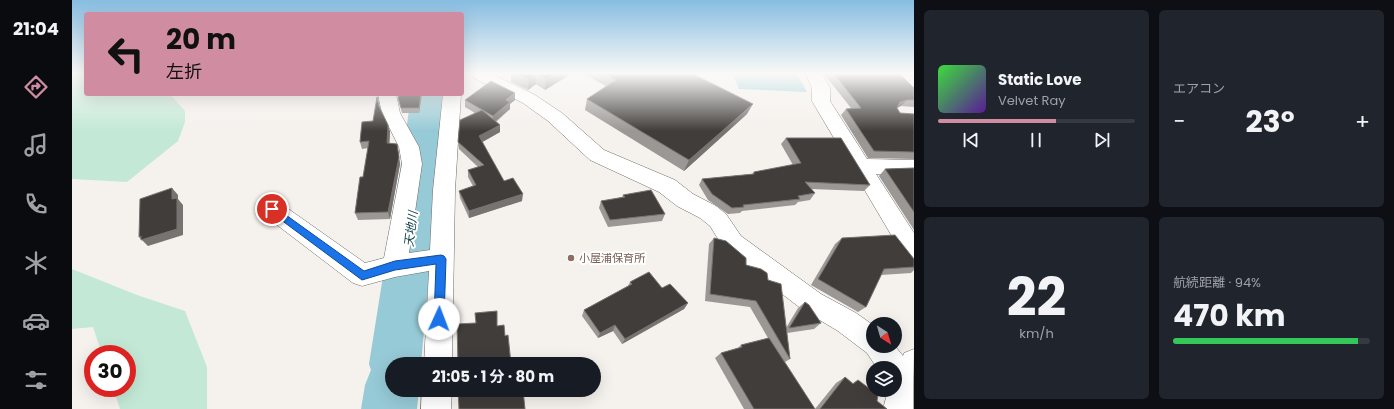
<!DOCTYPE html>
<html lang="ja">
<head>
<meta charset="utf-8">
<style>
  body { margin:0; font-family:Poppins,"Noto Sans JP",sans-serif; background:#20242c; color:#f1f3f6; height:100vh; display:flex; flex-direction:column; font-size:15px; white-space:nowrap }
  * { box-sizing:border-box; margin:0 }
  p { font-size:13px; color:#9ea1a6 }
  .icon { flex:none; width:22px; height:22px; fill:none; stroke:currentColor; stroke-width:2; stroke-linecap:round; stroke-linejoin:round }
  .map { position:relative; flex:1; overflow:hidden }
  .side { display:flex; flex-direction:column; gap:10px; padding:10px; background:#0d0f14; width:480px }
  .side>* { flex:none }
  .hud { position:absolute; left:12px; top:12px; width:380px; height:84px; border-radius:4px; box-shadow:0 4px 16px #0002; background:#d08da2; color:#111; overflow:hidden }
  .needle { width:26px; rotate:143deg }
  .tools { position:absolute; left:794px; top:317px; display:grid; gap:8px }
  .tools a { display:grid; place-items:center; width:36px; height:36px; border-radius:50%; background:#171b24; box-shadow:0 4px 16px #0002; font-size:20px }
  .speed { position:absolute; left:12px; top:345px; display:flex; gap:8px; font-size:20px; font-weight:700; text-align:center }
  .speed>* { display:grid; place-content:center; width:52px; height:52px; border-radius:50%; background:#171b24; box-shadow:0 4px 16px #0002; line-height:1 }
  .speed .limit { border:6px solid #d22; background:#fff; color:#111 }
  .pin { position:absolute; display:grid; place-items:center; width:34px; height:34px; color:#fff; margin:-17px; border:2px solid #fff; border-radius:50%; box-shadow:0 1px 4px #0007 }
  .me { position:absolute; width:44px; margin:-22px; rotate:2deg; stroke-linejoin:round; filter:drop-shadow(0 0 3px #0008) }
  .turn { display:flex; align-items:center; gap:14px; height:84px; padding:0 16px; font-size:18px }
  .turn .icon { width:52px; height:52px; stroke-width:2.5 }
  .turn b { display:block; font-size:28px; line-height:34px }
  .big { font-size:30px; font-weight:700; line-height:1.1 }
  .side .card { flex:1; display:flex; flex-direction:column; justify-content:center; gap:6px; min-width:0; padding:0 14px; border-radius:6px; background:#20242c }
  .side .dial { align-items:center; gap:0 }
  .dial b { font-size:52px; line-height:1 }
  .song { display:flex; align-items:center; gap:12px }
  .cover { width:48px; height:48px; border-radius:6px; background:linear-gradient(135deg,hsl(120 70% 55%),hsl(270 70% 35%)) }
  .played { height:4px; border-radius:2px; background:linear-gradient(90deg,#d08da2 60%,#363941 60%) }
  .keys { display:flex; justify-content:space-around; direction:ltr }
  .heat { display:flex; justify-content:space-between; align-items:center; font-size:22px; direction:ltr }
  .charge { height:6px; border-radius:3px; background:linear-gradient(90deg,#34c759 94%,#363941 0) }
  .side .tiles { flex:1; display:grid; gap:10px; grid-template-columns:repeat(2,1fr) }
  .trip { position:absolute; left:313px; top:357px; width:216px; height:40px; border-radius:20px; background:#171b24; box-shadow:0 4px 16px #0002; font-weight:700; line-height:40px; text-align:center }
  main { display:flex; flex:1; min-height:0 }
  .tabs { display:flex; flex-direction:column; width:72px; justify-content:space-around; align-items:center; background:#090b0e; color:#9ea1a6 }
  .tabs .icon { width:28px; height:28px }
  .tabs .on { color:#d08da2 }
  .tabs b { font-size:18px; color:#f1f3f6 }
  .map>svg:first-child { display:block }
</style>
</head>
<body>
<main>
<nav class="tabs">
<b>21:04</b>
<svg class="icon on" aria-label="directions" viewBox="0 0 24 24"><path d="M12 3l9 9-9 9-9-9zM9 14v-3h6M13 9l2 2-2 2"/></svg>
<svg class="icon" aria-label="music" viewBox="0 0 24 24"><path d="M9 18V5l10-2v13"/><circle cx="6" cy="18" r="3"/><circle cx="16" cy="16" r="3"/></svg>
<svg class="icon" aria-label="phone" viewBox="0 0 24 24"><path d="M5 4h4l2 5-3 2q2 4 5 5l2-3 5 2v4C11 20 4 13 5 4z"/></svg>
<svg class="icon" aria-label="climate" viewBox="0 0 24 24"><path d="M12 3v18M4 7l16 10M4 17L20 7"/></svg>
<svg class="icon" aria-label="car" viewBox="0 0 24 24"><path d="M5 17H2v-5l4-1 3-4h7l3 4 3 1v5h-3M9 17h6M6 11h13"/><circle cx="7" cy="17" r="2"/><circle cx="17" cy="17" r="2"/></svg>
<svg class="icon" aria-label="filters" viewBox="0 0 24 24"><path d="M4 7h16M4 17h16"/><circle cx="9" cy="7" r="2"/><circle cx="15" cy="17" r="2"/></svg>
</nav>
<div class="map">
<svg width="842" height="409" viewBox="0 0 842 409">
  <rect width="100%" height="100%" fill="#f5f1ed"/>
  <g fill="#c3e9d6">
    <polygon points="0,74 14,74 14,94 98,94 113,111 113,122 106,141 55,182 0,179"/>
    <polygon points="0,269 65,295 113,311 135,367 135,409 48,409 41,388 55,388 55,354 30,354 21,327 0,329"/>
  </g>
  <polygon fill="#96cad6" points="661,74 725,74 735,92 667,89"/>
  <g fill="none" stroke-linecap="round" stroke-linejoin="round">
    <polygon fill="#96cad6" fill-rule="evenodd" points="339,94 371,94 370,132 349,364 320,364 320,390 347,390 345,409 289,409 293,385 299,370 297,364 334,132"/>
    <g stroke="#6f6b68" stroke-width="1">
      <g id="minor">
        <polygon points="400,74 420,74 463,95 490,113 532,150 603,180 621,194 644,206 654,214 669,236 749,294 784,313 801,325 801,346 823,346 831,356 832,353 842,349 841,409 811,409 816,390 823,390 823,368 805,368 795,353 766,331 731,310 653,250 638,226 628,218 605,206 587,192 518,160 476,121 451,103 402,78"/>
        <polygon points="734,74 750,74 758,88 758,101 795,159 842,160 842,174 804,174 842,233 842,263 834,260 740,101 740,88"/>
        <polygon points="306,94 324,94 328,113 347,147 350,164 337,253 358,250 361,190 371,94 389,94 383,190 380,364 352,364 357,271 323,277 290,286 281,283 192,215 189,209 192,203 200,200 208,203 293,263 312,258 330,164 327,147 310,113"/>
        <polygon points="350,390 380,390 379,409 349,409"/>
      </g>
    </g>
    <use href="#minor" fill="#fff" fill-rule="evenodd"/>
  </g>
  <g fill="#9a9794">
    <polygon points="439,74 499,74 473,90 464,84 456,90 439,82"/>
    <polygon points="512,74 621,74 675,114 612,171 513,110 515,99 534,86"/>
    <polygon points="752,74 828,74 841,87 842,87 842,107 829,106 825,108 828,113 842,114 842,159 796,158 769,115 774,109 779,108"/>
    <polygon points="327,94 350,94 347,113 330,113 326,98"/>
    <polygon points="393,100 443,100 438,104 438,109 424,122 428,125 428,132 410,142 432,181 450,201 397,218 388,198 387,191 401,186 396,177 396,170 406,167 387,149 386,142 403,113 393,107"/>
    <polygon points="301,121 316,125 318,132 317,144 325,144 328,164 318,219 286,220 283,213 291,177 296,148 290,149 288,142"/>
    <polygon points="714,138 798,185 792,191 739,189 743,193 738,200 726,202 723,205 670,211 668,213 656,214 636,200 627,185 630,179 680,174 682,172 721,165 709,144"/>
    <polygon points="842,168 842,230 807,176 813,169"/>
    <polygon points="551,195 593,214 590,221 536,227 527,208 529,201 550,197"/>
    <polygon points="642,238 674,265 696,280 714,328 726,308 733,302 749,323 742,329 715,333 718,359 713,362 743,409 764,383 773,377 781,383 786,380 805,401 815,409 672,409 643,358 649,353 666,348 669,345 696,338 678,307 633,301 637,244"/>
    <polygon points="770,238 842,259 842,270 839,273 809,275 794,307 786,312 739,285 763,244"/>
    <polygon points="558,282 590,288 616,303 612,309 550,344 541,331 526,338 510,316 512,310 556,286"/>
  </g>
  <g fill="#767370">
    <polygon points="464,74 464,84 456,90 457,79"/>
    <polygon points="483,74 499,74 473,90 474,79"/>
    <polygon points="443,93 443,100 438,104 438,109 421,123 421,116 434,100"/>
    <polygon points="349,94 350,94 347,113 347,108"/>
    <polygon points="835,100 829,106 822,109 828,102"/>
    <polygon points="681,104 675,114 612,171 617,160"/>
    <polygon points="316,125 318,132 317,151 315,143"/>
    <polygon points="428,125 428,132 407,144 407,136"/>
    <polygon points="325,144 328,164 318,219 316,212"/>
    <polygon points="100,188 106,195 106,199 111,205 111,235 76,246 67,237 100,199"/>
    <polygon points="451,194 450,201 397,218 397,211"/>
    <polygon points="616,303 612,309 550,344 553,339"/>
    <polygon points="543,325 541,331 526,338 528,333"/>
  </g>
  <g fill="#403d3a" stroke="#767370">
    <polygon points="445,74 464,74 457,79"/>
    <polygon points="466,74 483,74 474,79"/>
    <polygon points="533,74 621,74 681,104 617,160 515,99 544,80"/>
    <polygon points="762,74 828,74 841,87 842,87 842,100 835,100 828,102 825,108 828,113 842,114 842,152 802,151 774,109 789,108"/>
    <polygon points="419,81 443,93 434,100 438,102 421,116 393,100"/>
    <polygon points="327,94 349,94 347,108 329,108 326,98"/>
    <polygon points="305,97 307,106 316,125 315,143 325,144 327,157 316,212 283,213 288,177 291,177 297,141 288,142 290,122 301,121"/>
    <polygon points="410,110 428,125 407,136 432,181 441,178 451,194 397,211 387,191 404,185 396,170 412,165 386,142 388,120"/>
    <polygon points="714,138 769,138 798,185 733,182 743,193 726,196 728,199 671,205 672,207 660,208 640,194 630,179 682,174 682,172 729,163"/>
    <polygon points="842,168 842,212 813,169"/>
    <polygon points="100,188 100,199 105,198 105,229 69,240 69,236 67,237 68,199"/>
    <polygon points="579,190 593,214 538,220 529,201 553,197 551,195"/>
    <polygon points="823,235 842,259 842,267 812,269 794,307 746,279 770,238"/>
    <polygon points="642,238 654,241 674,258 674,265 689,269 695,273 696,280 709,284 718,359 684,301 638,294"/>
    <polygon points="577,272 590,288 598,284 616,303 553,339 543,325 528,333 512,310 560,284 558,282"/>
    <polygon points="733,302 737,305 749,323 717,328"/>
    <polygon points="425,311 425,326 432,325 433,336 436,335 439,364 386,364 385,324 404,323 403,313"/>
    <polygon points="697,338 743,409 682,409 649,353 670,347 669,345"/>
    <polygon points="773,377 781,384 786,380 806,395 805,401 815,409 748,409"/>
    <polygon points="386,390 451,390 453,409 387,409"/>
  </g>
  <linearGradient id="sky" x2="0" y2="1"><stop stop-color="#87bde1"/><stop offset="0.56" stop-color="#faf9f7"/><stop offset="1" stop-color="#faf9f7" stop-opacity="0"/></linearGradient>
  <rect width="842" height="131" fill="url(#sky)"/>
  <polygon fill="#1a73e8" stroke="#114b97" points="200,205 292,271 323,261 369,255 372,256 374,259 372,319 371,323 367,324 363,323 362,319 364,264 323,270 290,280 197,211 195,209"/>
  <circle fill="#8d6e63" stroke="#fff" stroke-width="1.5" cx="499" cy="258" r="4"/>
  <g text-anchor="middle" stroke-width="4" stroke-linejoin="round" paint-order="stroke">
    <g font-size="11" fill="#785e54" stroke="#fff" text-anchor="start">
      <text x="507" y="262">小屋浦保育所</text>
    </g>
    <g font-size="12" font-style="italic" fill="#0e3e48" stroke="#fff">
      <text transform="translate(339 229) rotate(-83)" y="4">天地川</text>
    </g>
  </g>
</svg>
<div class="tools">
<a><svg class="needle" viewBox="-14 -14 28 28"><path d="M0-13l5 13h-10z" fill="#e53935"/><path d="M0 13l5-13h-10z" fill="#9ea1a6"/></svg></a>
<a><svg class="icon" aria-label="layers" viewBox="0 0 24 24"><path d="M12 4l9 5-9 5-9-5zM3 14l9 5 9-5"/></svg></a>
</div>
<div class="speed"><div class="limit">30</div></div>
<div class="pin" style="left:200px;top:209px;background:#d93025"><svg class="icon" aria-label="arrive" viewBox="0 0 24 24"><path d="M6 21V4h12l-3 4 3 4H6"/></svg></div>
<svg class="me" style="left:367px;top:319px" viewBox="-20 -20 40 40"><circle r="19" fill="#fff"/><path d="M0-13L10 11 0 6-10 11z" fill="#1a73e8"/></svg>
<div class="trip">21:05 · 1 分 · 80 m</div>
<div class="hud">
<div class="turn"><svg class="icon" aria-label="left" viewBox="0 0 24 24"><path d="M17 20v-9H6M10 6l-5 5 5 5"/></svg><div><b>20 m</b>左折</div></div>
</div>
</div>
<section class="side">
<div class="tiles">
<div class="card">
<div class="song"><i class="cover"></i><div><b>Static Love</b><p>Velvet Ray</p></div></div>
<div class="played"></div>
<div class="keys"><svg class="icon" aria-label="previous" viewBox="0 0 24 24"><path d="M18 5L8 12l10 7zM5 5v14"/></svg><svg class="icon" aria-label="pause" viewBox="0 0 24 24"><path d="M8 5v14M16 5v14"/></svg><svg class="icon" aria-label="next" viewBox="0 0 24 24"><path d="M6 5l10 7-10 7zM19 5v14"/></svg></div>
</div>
<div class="card"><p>エアコン</p>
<div class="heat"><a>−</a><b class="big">23°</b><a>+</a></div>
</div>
<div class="card dial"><b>22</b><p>km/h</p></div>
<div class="card"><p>航続距離 · 94%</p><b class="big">470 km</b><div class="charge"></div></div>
</div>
</section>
</main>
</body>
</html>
